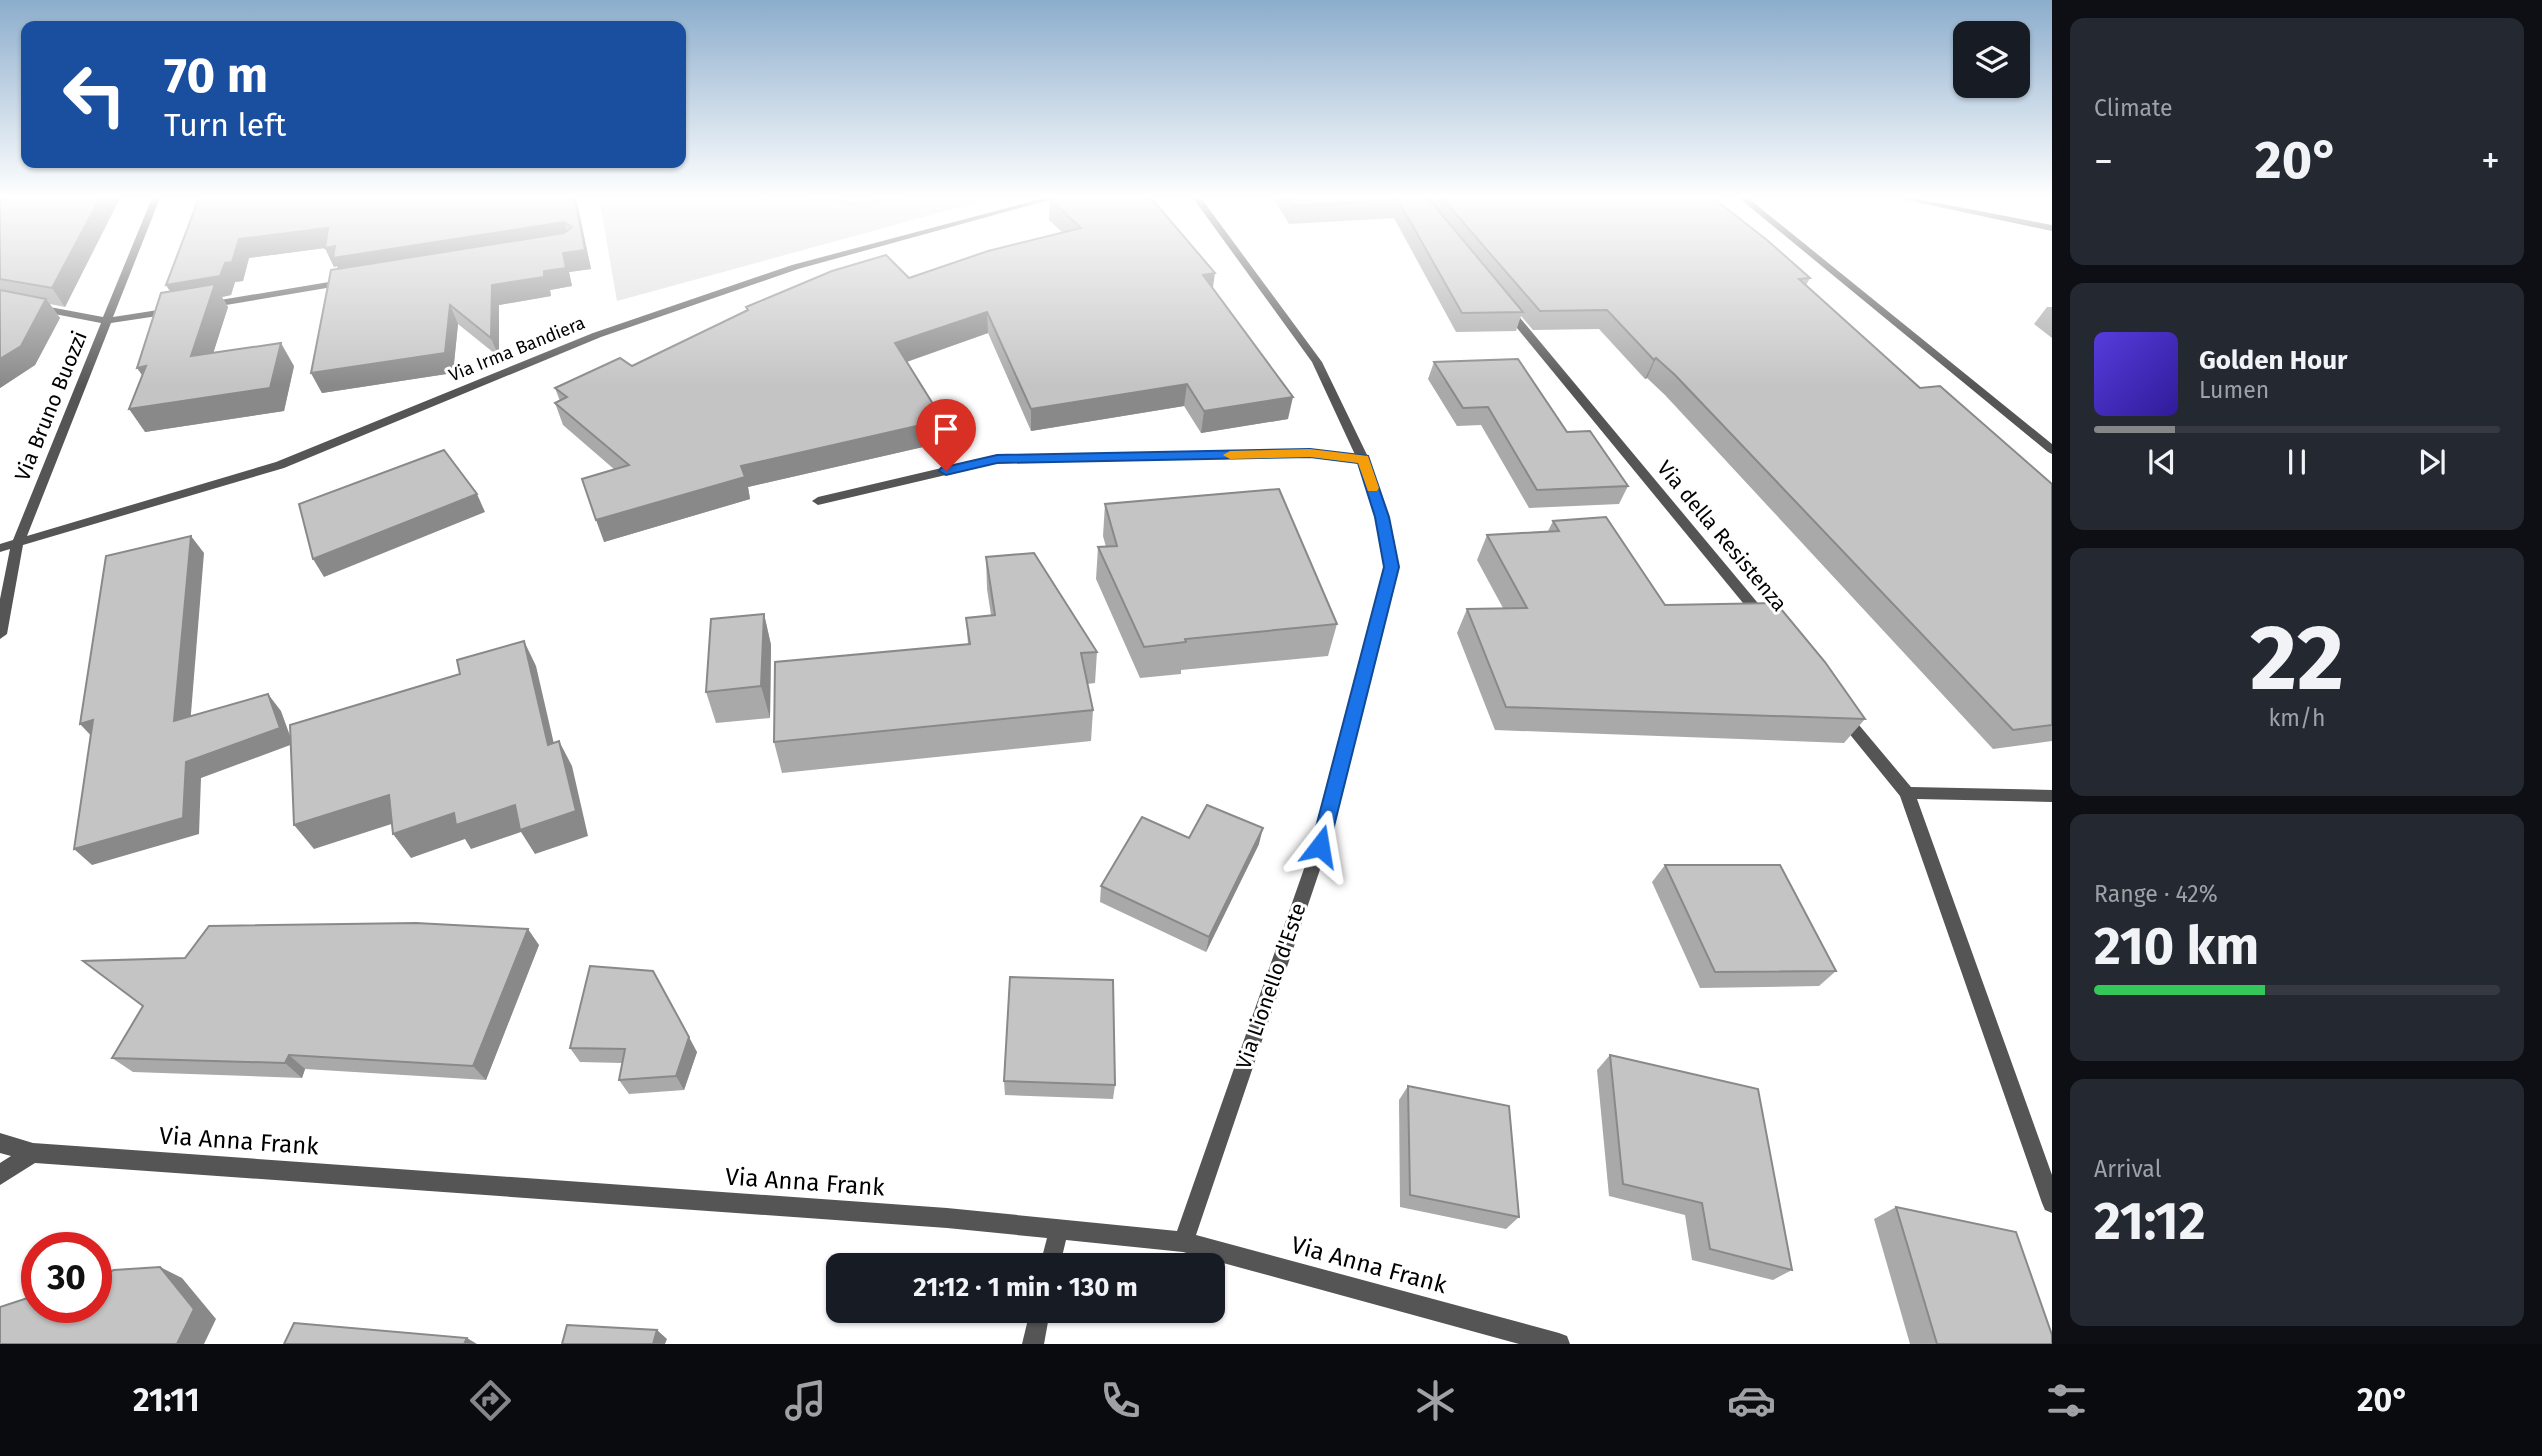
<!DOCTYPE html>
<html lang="en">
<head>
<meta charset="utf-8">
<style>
  body { margin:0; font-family:"Fira Sans",sans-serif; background:#242831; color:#f1f3f6; height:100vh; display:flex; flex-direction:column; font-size:26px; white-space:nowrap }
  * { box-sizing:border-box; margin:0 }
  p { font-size:23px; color:#9ea1a6 }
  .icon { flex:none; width:38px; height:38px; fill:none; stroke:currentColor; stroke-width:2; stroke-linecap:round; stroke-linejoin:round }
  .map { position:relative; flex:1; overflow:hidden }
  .details { display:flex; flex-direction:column; gap:18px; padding:18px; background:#0d0f14; width:490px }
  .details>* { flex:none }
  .banner { position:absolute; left:21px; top:21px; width:665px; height:147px; border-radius:14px; box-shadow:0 2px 5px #0004; background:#1a4fa0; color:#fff; overflow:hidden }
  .buttons { position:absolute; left:1953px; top:21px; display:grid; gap:14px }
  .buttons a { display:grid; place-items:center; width:77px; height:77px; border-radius:14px; background:#171b24; box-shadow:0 2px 5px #0004; font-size:35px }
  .speed { position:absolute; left:21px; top:1232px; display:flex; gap:14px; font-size:35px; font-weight:700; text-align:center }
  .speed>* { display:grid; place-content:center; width:91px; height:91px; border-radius:50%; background:#171b24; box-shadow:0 2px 5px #0004; line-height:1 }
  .speed .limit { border:10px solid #d22; background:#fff; color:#111 }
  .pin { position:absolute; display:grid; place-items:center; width:60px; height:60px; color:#fff; margin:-72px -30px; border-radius:50% 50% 50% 0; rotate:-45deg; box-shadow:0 0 7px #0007 }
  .pin .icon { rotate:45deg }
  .me { position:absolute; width:77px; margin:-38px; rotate:14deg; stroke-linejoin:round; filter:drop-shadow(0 0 5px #0008) }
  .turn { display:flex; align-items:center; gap:24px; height:147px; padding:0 28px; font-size:32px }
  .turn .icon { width:91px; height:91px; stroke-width:2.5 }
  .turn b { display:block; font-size:49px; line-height:60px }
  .big { font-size:52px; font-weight:700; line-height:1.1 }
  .details .widget { flex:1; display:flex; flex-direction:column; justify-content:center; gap:10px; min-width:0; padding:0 24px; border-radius:14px; background:#242831 }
  .details .dial { align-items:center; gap:0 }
  .dial b { font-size:91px; line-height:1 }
  .song { display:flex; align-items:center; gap:21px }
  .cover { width:84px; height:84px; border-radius:10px; background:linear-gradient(135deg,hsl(250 70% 55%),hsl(250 70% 35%)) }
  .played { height:7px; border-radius:4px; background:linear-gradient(90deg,#858687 20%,#363941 20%) }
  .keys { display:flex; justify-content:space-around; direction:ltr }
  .heat { display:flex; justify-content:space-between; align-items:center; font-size:38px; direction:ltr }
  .charge { height:10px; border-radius:5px; background:linear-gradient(90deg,#34c759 42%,#363941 0) }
  .trip { position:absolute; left:826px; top:1253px; width:399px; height:70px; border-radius:14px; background:#171b24; box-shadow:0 2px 5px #0004; font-weight:700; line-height:70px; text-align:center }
  .menu { display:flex; height:112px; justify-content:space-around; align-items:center; background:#090b0e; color:#9ea1a6 }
  .menu .icon { width:49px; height:49px }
  .menu .selected { color:#858687 }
  .menu b { font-size:32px; color:#f1f3f6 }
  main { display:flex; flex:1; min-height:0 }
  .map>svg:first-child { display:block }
</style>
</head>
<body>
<main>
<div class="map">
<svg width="2052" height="1344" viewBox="0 0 2052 1344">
  <rect width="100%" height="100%" fill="#fff"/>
  <polygon fill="#dcdcdc" points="599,198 993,198 617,301"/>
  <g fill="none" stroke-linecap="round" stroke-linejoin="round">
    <polyline stroke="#777" stroke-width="2.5" stroke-dasharray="1 2.5" stroke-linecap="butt" points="813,198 857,204 901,198"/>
    <polygon fill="#555" fill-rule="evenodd" points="1310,449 1363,455 1369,459 1363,463 1310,457 997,463 818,505 812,501 818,497 997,455"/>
    <g fill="#555" fill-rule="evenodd">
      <polygon points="152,198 160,198 113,317 171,308 176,311 171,314 111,323 27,536 276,462 593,333 792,265 1044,198 1056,198 798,269 601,337 284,468 23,545 7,634 0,639 0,599 10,549 0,552 0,544 13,540 101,323 39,311 34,308 39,305 103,317"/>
      <polygon points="1193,198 1201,198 1322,362 1369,459 1388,517 1397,567 1328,846 1196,1235 1559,1333 1567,1336 1570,1344 1519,1344 1183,1252 1066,1240 1060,1265 1040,1265 1047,1238 947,1228 35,1163 0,1185 0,1163 11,1156 0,1153 0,1133 33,1143 947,1208 1177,1231 1312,846 1385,567 1376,517 1357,459 1312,362"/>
      <polygon points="1739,198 1748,198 2052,444 2052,454 2048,452"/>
      <polygon points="1897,198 1912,198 2052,225 2052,231"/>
      <polygon points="347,279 350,280 350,284 208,308 203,305 208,302"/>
      <polygon points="1503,307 1511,307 1767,614 1769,617 1767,620 1757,620 1503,311"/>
      <polygon points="1844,711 1849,713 1911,787 2052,790 2052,802 1917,799 2052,1175 2052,1213 2045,1210 2042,1203 1900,796 1839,721 1837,717 1839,713"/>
      <polygon points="1030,1311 1050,1311 1044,1344 1022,1344"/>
    </g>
  </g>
  <g fill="#a9a9a9">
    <polygon points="0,198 120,198 65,307 50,304 60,318 35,365 0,388"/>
    <polygon points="199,198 576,198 591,269 569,272 572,286 550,290 551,296 499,305 499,357 458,324 453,373 322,393 311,373 338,269 337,266 334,267 325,248 249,258 243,281 235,282 231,295 222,297 228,307 213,353 294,366 284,411 145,432 142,375 171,291"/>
    <polygon points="1273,198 1713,198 1810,278 1806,285 1920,388 2052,484 2052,741 1993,749 1665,395 1647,378 1645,379 1599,329 1533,330 1521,316 1516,331 1456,332 1394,218 1289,224"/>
    <polygon points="1050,199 1213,288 1288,419 1201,433 1184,406 1031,431 988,333 907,362 943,420 945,442 748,487 750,499 604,542 615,470 563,425 555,403 560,401 555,388 632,366 747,310 746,307 909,278 1063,233 1049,220"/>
    <polygon points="2047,307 2052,307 2052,338 2034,324"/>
    <polygon points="1434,362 1567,432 1628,486 1619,504 1529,508 1481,425 1457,426 1428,379"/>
    <polygon points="1105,504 1337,624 1328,656 1181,670 1181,674 1140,678 1096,579 1098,547 1106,547 1103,536"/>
    <polygon points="1553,521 1665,605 1865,719 1844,743 1495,730 1457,633 1467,609 1503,608 1477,560 1487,535 1548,531"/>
    <polygon points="986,557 1097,652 1095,683 1087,684 1093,710 1091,741 782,773 774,742 968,644 966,618 991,615 987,589"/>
    <polygon points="764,614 771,645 770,718 716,723 706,692"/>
    <polygon points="1189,838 1259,844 1206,952 1100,902 1101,886"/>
    <polygon points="1665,865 1836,971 1819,986 1700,988 1652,882"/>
    <polygon points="539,945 486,1080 305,1069 302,1078 133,1072 112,1058"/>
    <polygon points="590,966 697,1052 684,1090 629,1094 619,1080 622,1063 580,1062 570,1048"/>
    <polygon points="1610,1055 1792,1270 1773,1280 1692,1260 1685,1215 1609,1196 1597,1070"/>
    <polygon points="1004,1081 1115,1085 1113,1099 1005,1095"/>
    <polygon points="1408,1086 1519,1217 1506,1229 1400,1207 1399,1100"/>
    <polygon points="1896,1207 2052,1344 1910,1344 1874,1219"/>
  </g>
  <g fill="#898989">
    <polygon points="100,198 120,198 65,307 52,288"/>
    <polygon points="575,198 576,198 591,269 569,272 572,286 550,290 551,296 499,305 499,357 491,338 492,285 544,271 563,253 585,250"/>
    <polygon points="564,222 570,240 342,277 337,266 334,267 325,248 249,258 243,281 235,282 231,295 222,297 228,307 205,379 191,356 178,304 166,285 225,263 239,239 328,228"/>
    <polygon points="1215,273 1212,294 1203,275"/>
    <polygon points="46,299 60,318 35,365 0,388 0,359"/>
    <polygon points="450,305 458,324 453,373 322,393 311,373"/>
    <polygon points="987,312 988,333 897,365 895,343"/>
    <polygon points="281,343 294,366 284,411 145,432 129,409"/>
    <polygon points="1656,358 1647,378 1645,379 1654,360"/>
    <polygon points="146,366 153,391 137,368"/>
    <polygon points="1187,384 1184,406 1031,431 1031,409"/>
    <polygon points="1293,397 1288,419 1201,433 1204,411"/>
    <polygon points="943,420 945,442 748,487 750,499 604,542 596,520 741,466"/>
    <polygon points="477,494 485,512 324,577 313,559"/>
    <polygon points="191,536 204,553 189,738 174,721"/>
    <polygon points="764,614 771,645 770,718 761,686"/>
    <polygon points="524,641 536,666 560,770 548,745"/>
    <polygon points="268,694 281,711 293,744 201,778 199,834 92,865 74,849 186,762"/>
    <polygon points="93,720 96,741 80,724"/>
    <polygon points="559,741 572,766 588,836 535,854 521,832 471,849 465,839 411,858 393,834"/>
    <polygon points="389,795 407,819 314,849 294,825"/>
    <polygon points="1263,828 1259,844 1206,952 1209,937"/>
    <polygon points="528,929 539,945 486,1080 473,1066"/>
    <polygon points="689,1037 697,1052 684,1090 676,1076"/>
    <polygon points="289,1055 305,1069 302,1078 285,1063"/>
    <polygon points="160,1267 182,1278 216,1319 204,1344 177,1344"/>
    <polygon points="657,1330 667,1339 665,1344 653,1344"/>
    <polygon points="467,1338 477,1344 464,1344"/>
  </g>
  <g fill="#c4c4c4" stroke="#898989" stroke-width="2">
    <polygon points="0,198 100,198 52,288 0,279"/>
    <polygon points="199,198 575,198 585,250 563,253 566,268 544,271 544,277 492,285 491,338 450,305 445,353 311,373 331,270 564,233 572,227 564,222 333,258 335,246 325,248 328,228 239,239 232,262 225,263 220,276 166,285"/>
    <polygon points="1057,198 1151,198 1215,273 1203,275 1293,397 1204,411 1187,384 1031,409 987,312 895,343 943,420 741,466 745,477 596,520 582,479 629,465 555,403 567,397 555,388 620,358 632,366 748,310 746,307 832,271 886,255 909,278 988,251 1081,228 1050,199"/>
    <polygon points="1287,198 1428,198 1523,312 1462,313 1398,200 1293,206"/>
    <polygon points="1442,198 1713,198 1767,240 1810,278 1799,279 1920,388 1940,386 2052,484 2052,725 2013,730 1675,375 1656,358 1654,360 1607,310 1540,311"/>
    <polygon points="215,284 191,356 281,343 270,388 129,409 146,366 137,368 161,293"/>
    <polygon points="0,290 46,299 21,346 0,359"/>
    <polygon points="1518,359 1567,432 1590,431 1628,486 1537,490 1488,407 1463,408 1434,362"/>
    <polygon points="444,450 477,494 313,559 299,504"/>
    <polygon points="1279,489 1337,624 1185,639 1186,642 1144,647 1098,547 1117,546 1105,504"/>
    <polygon points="1606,517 1665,605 1776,603 1825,662 1865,719 1506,707 1467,609 1527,608 1487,535 1559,531 1553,521"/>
    <polygon points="191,536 174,721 268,694 280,728 186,762 183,818 74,849 93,720 80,724 106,556"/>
    <polygon points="1034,553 1097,652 1081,653 1093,710 774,742 775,662 970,644 966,618 995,615 986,557"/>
    <polygon points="764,614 761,686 706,692 711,619"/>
    <polygon points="524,641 548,745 559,741 576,811 520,830 515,805 456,825 454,813 393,834 389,795 294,825 290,725 460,674 457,660"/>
    <polygon points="1207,805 1263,828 1209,937 1101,886 1142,817 1189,838"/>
    <polygon points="1665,865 1780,865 1836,971 1715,972"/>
    <polygon points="416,923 528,929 473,1066 289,1055 285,1063 112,1058 143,1006 83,961 185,958 209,926"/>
    <polygon points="590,966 653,971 689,1037 676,1076 619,1080 625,1049 570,1048"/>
    <polygon points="1010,977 1113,980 1115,1085 1004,1081"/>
    <polygon points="1610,1055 1758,1089 1792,1270 1710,1249 1702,1203 1623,1184"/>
    <polygon points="1408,1086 1509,1106 1519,1217 1410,1195"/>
    <polygon points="1896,1207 2016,1232 2052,1335 2052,1344 1937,1344"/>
    <polygon points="160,1267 194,1309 177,1344 0,1344 0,1307 37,1295 37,1307 96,1307 96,1276 114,1270"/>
    <polygon points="294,1323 467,1338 464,1344 284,1344"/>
    <polygon points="567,1325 657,1330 653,1344 562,1344"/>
  </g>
  <linearGradient id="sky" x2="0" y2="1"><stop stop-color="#8cadcc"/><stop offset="0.51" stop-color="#fff"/><stop offset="1" stop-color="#fff" stop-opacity="0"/></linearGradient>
  <rect width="2052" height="386" fill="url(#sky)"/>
  <polygon fill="#1a73e8" stroke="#114b97" stroke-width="2" points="1310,449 1368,456 1389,517 1399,567 1329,846 1326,851 1320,853 1314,851 1311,846 1384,567 1375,517 1358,463 1310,457 997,463 946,475 939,471 941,468 997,455"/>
  <polygon fill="#f59e0b" points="1310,449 1368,456 1379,488 1377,491 1368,491 1358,463 1310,457 1230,459 1223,455 1230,451"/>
  <g text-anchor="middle" stroke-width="6" stroke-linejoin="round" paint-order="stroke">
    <g font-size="18" fill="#000" stroke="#fff">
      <text transform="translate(517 349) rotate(-22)" y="6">Via Irma Bandiera</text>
    </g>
    <g font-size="21" fill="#000" stroke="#fff">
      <text transform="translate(51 406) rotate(-68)" y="7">Via Bruno Buozzi</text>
      <text transform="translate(1722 536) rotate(50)" y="7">Via della Resistenza</text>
      <text transform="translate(1271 986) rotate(-71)" y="7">Via Lionello d'Este</text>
    </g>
    <g font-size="24" fill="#000" stroke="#fff">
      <text transform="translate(239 1141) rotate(4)" y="8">Via Anna Frank</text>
      <text transform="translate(805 1182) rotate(4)" y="8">Via Anna Frank</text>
      <text transform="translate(1369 1265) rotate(15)" y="8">Via Anna Frank</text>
    </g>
  </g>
</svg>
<div class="buttons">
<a><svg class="icon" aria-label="layers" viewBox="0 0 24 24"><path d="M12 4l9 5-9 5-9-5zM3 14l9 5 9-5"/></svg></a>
</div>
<div class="speed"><div class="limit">30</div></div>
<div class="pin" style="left:946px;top:471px;background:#d93025"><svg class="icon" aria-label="arrive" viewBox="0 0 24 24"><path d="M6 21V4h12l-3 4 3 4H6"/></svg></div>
<svg class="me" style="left:1320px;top:846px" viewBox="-20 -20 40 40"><path d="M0-17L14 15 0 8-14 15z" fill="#1a73e8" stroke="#fff" stroke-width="4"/></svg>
<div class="trip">21:12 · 1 min · 130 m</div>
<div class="banner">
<div class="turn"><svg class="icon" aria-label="left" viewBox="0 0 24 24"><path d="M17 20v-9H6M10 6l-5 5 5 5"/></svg><div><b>70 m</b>Turn left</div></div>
</div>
</div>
<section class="details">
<div class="widget"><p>Climate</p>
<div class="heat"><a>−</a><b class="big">20°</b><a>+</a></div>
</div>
<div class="widget">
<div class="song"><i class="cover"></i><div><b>Golden Hour</b><p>Lumen</p></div></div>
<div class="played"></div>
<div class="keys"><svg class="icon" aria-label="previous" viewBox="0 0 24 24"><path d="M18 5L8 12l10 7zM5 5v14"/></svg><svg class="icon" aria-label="pause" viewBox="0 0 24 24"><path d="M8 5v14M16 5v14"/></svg><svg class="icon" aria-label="next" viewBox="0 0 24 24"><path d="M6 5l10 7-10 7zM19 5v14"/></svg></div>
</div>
<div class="widget dial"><b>22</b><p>km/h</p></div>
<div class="widget"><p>Range · 42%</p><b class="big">210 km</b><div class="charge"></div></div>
<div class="widget"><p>Arrival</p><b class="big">21:12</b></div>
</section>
</main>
<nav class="menu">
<b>21:11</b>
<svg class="icon selected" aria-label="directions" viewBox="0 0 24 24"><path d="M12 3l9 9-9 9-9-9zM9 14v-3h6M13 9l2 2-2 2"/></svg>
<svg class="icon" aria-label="music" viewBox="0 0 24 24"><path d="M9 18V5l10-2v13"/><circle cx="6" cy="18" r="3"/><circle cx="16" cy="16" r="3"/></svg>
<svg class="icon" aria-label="phone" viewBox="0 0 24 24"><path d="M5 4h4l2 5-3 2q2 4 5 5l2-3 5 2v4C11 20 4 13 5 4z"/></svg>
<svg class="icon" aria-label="climate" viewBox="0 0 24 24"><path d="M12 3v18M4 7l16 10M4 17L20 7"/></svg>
<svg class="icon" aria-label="car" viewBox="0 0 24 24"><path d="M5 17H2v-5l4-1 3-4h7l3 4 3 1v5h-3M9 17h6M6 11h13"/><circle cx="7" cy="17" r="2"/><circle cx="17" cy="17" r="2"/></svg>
<svg class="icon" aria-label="filters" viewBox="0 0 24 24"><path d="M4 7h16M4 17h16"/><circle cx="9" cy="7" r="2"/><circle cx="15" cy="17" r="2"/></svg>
<b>20°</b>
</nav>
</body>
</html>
